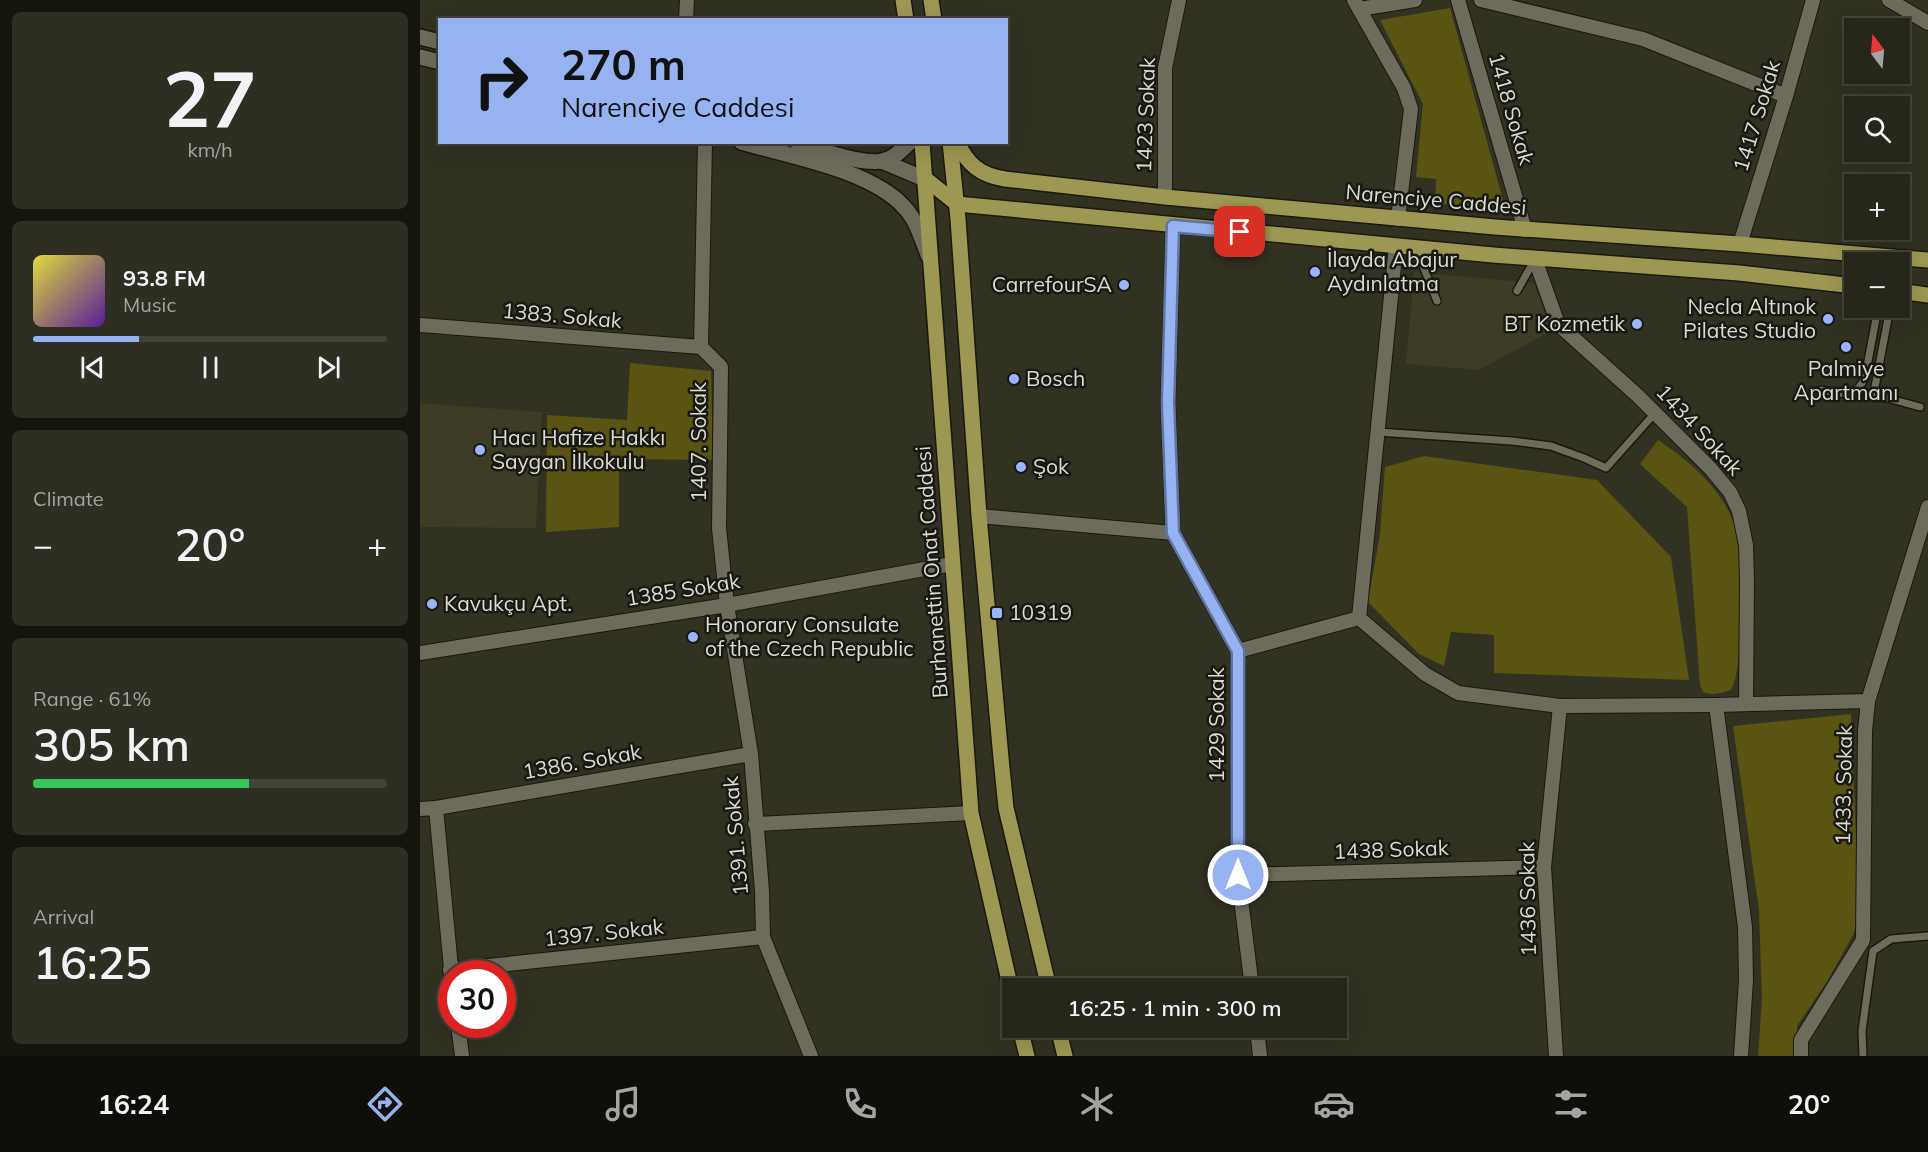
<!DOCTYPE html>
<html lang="en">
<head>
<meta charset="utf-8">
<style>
  body { margin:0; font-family:Mulish,sans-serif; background:#2e2e23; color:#f1f3f6; height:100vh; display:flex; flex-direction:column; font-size:22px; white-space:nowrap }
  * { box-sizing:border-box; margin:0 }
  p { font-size:20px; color:#a4a5a2 }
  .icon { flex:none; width:33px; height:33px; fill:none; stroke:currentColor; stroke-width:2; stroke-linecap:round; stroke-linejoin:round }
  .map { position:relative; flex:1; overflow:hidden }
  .panel { display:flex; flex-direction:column; gap:12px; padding:12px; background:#15150e; width:420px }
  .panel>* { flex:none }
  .banner { position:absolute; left:18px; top:18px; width:570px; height:126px; border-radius:0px; box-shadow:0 6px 24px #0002,0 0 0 2px #424339; background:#95b2f1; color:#111; overflow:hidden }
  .needle { width:39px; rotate:344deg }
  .fabs { position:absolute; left:1424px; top:18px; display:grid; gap:12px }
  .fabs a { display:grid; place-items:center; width:66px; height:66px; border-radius:0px; background:#26261a; box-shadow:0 6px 24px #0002,0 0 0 2px #424339; font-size:30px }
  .speed { position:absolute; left:18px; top:960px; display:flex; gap:12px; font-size:30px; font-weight:700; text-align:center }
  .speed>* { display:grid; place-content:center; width:78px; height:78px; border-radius:50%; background:#26261a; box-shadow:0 6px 24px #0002,0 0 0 2px #424339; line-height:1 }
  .speed .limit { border:9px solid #d22; background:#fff; color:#111 }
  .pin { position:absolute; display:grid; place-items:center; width:51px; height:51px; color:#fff; margin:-26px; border-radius:12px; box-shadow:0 3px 9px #0006 }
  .me { position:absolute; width:66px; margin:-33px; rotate:0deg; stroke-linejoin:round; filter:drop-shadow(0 0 4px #0008) }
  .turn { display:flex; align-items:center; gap:21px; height:126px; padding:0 24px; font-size:27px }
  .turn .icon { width:78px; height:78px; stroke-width:2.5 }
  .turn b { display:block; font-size:42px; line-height:51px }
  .big { font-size:45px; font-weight:600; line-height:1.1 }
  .panel .tile { flex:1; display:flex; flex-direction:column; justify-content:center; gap:9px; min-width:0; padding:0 21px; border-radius:9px; background:#2e2e23 }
  .panel .dial { align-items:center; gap:0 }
  .dial b { font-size:78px; line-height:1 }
  .song { display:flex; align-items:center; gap:18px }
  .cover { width:72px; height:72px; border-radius:9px; background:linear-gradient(135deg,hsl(60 70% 55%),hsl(270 70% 35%)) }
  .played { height:6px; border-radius:3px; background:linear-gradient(90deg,#95b2f1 30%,#424339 30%) }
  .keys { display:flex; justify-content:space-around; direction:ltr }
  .heat { display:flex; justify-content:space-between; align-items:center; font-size:33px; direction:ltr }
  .charge { height:9px; border-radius:4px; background:linear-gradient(90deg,#34c759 61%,#424339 0) }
  .trip { position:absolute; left:582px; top:978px; width:345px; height:60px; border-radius:0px; background:#26261a; box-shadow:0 6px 24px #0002,0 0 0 2px #424339; font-weight:600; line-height:60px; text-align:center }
  .menu { display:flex; height:96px; justify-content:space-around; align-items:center; background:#0f0f0a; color:#a4a5a2 }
  .menu .icon { width:42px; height:42px }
  .menu .selected { color:#95b2f1 }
  .menu b { font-size:27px; color:#f1f3f6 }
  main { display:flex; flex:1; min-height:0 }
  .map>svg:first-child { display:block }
</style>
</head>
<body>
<main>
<section class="panel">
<div class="tile dial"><b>27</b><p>km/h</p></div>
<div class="tile">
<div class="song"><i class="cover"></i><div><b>93.8 FM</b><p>Music</p></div></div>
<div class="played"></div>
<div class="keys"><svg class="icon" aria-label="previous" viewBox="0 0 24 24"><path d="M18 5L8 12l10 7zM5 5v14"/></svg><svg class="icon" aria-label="pause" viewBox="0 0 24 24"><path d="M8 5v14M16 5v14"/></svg><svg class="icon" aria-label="next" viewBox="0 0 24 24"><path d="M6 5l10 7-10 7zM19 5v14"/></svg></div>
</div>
<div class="tile"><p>Climate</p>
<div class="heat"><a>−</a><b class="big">20°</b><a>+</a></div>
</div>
<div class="tile"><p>Range · 61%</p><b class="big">305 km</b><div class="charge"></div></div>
<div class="tile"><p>Arrival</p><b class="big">16:25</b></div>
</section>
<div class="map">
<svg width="1508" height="1056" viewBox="0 0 1508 1056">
  <rect width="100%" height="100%" fill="#323223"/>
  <g fill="#3d3c27">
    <polygon points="994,272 1114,283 1131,331 1059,370 986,364"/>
    <polygon points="0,403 122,412 116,528 0,527"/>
  </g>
  <g fill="#595411">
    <polygon points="1030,8 1085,207 1015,204 1016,179 996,177 1003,104 960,20"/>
    <polygon points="210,363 291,371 293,460 199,459 199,527 126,532 127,415 207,420"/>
    <path d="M1238,440C1275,465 1312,497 1319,544C1319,576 1325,666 1311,690C1302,693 1292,696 1283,692L1280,685L1267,507L1220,464Z"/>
    <polygon points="1004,456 1177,480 1251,557 1269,680 1074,673 1074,635 1031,632 1024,666 999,654 948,602 960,534 965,467"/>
    <polygon points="1431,714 1439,914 1433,935 1408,980 1377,1026 1377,1056 1338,1056 1342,1000 1339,910 1313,726"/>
  </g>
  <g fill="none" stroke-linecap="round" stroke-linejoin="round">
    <g stroke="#1a190c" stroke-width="10">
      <g id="service">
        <polyline points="996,248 1017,301"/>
        <polyline points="1097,291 1115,259"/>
        <polyline points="1470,308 1455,387 1456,393 1460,396 1500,407"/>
        <path d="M1401,390C1421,393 1435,401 1445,377L1458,308"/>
        <polyline points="958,432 1092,441 1131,446 1164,458 1186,468 1235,413"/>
        <polyline points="1443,1056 1442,1031 1453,951 1471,939 1508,936"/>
      </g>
    </g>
    <g stroke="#1a190c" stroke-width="16">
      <g id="minor">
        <polyline points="934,0 984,88 991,109 978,219"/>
        <polyline points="1038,0 1105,230"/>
        <polyline points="1061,0 1223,39 1366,96"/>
        <polyline points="1469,0 1508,23"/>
        <polyline points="939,9 995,0"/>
        <polyline points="266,20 267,0"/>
        <polyline points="285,142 281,347 301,367 299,528 307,605 331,754 342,891 343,937 391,1056"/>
        <polyline points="745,197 745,68 759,0"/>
        <polyline points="753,226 748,403 753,533 818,651 818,875 832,988"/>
        <polyline points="1320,244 1366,96 1393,0"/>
        <polyline points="1115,259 1138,324 1218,396 1290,468 1310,492 1319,511 1326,545 1327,581 1326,704"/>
        <polyline points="0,325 281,347"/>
        <polyline points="559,516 753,533"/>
        <polyline points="939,618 976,246"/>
        <polyline points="818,651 939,618 1005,674 1038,693 1140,706 1296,705 1448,701"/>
        <polyline points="0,653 307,605 532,564"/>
        <polyline points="1296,705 1325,927 1326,980 1321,1056"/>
        <polyline points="16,808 32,979"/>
        <polyline points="0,809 16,808 331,754"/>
        <polyline points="335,824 551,813"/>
        <polyline points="818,875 1124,867"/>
        <polyline points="30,970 343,937"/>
        <polyline points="38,1024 42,1056"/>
        <polyline points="837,1028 840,1056"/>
        <polyline points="1136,1056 1124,867 1140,706"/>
        <polyline points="1381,1056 1381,1040 1443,940 1445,731 1448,701 1508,507"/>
      </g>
    </g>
    <g stroke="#1a190c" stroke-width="18">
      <g id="tertiary">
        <polyline points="0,37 20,42"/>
        <polyline points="0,57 20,62"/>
        <path d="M321,142C369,156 452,170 485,208C497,221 502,240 509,257"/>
        <path d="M377,142C398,149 441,165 462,161C473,159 482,150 490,142"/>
        <polyline points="462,161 507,180"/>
      </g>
    </g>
    <g stroke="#1a190c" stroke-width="18">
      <g id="primary">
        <polyline points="483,0 486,20"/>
        <polyline points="511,0 514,20"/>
        <polyline points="502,142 551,813 592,994"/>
        <polyline points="530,142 538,219 559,516 581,758 586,808 629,988"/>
        <path d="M537,142C548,165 560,175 585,179L745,197L1075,227L1320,244L1508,260"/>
        <polyline points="507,180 537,204 1073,255 1319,273 1434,286"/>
        <polyline points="1479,291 1508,295"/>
        <polyline points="600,1028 607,1056"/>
        <polyline points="638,1028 645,1056"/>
      </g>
    </g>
    <use href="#service" stroke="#6d6c5c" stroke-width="7"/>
    <use href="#minor" stroke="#6d6c5c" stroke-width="14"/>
    <use href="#tertiary" stroke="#6d6c5c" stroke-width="15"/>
    <use href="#primary" stroke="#9c9752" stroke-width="15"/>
  </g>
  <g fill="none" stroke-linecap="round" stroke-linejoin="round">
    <g stroke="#61749d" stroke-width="15">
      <polyline id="route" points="818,875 818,651 753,533 748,403 753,226 820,232"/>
    </g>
    <use href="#route" stroke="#95b2f1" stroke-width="10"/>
  </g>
  <g fill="#9bb5fd" stroke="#191913" stroke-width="2">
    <circle cx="895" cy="272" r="6"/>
    <circle cx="704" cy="285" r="6"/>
    <circle cx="1408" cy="319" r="6"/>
    <circle cx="1217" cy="324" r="6"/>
    <circle cx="1426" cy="347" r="6"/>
    <circle cx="594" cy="379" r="6"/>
    <circle cx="60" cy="450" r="6"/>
    <circle cx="601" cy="467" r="6"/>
    <circle cx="12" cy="604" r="6"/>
    <rect x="571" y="607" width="12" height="12" rx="3"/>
    <circle cx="273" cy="637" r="6"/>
  </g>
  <g text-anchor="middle" stroke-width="5" stroke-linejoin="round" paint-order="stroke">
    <g font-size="21" fill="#dbdbd2" stroke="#191913">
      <text transform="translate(1091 109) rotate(74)" y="7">1418 Sokak</text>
      <text transform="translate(726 115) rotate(-88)" y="7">1423 Sokak</text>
      <text transform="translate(1337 116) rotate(-73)" y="7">1417 Sokak</text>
      <text transform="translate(1016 200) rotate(5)" y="7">Narenciye Caddesi</text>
      <text transform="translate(142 316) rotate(5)" y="7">1383. Sokak</text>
      <text transform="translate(1279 430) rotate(47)" y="7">1434 Sokak</text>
      <text transform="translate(279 442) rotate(-90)" y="7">1407. Sokak</text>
      <text transform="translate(512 572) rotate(-94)" y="7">Burhanettin Onat Caddesi</text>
      <text transform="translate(263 590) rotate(-9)" y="7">1385 Sokak</text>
      <text transform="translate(797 725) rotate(-90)" y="7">1429 Sokak</text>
      <text transform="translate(162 762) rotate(-10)" y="7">1386. Sokak</text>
      <text transform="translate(1424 785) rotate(-89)" y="7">1433. Sokak</text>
      <text transform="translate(316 836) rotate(-95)" y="7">1391. Sokak</text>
      <text transform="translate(971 850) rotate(-2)" y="7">1438 Sokak</text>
      <text transform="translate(1108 899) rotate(-91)" y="7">1436 Sokak</text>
      <text transform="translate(184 933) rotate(-6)" y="7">1397. Sokak</text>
    </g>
    <g font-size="21" fill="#dbdbd2" stroke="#191913" text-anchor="start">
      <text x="907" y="267">İlayda Abajur<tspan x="907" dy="24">Aydınlatma</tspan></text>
      <text x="692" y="292" text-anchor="end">CarrefourSA</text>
      <text x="1396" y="314" text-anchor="end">Necla Altınok<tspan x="1396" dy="24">Pilates Studio</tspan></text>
      <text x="1205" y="331" text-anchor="end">BT Kozmetik</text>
      <text x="1426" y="376" text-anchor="middle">Palmiye<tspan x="1426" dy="24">Apartmanı</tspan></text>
      <text x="606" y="386">Bosch</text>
      <text x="72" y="445">Hacı Hafize Hakkı<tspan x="72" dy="24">Saygan İlkokulu</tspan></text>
      <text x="613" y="474">Şok</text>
      <text x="24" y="611">Kavukçu Apt.</text>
      <text x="589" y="620">10319</text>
      <text x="285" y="632">Honorary Consulate<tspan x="285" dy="24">of the Czech Republic</tspan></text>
    </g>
  </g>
</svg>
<div class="fabs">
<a><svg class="needle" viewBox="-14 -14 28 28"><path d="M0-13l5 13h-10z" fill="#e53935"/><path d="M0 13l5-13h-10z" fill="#a4a5a2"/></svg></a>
<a><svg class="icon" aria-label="search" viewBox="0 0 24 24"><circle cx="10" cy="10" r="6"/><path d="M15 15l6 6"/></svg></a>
<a>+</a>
<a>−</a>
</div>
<div class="speed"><div class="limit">30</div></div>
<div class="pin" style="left:820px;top:232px;background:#d93025"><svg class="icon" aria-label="arrive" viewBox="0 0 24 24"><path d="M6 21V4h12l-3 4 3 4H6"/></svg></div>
<svg class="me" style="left:818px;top:875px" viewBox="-20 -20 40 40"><circle r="17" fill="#95b2f1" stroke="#fff" stroke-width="3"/><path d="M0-11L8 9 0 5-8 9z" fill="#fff"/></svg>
<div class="trip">16:25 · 1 min · 300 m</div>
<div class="banner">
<div class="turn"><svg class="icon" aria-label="right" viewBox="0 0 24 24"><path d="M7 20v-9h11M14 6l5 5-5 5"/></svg><div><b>270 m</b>Narenciye Caddesi</div></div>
</div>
</div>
</main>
<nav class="menu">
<b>16:24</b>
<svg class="icon selected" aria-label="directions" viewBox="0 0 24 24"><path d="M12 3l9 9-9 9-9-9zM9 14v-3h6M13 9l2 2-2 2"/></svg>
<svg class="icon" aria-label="music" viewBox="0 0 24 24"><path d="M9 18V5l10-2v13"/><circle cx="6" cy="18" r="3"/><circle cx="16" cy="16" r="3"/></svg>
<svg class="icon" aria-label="phone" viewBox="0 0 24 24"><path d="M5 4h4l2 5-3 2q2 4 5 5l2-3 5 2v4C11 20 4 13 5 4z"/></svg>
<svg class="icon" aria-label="climate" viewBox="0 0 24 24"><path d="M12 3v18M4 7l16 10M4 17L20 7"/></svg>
<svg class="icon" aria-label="car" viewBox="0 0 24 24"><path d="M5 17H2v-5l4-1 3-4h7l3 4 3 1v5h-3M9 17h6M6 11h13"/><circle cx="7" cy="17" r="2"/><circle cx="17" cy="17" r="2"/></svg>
<svg class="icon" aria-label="filters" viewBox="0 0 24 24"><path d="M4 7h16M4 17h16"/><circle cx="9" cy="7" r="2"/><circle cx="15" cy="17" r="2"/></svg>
<b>20°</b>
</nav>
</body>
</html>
